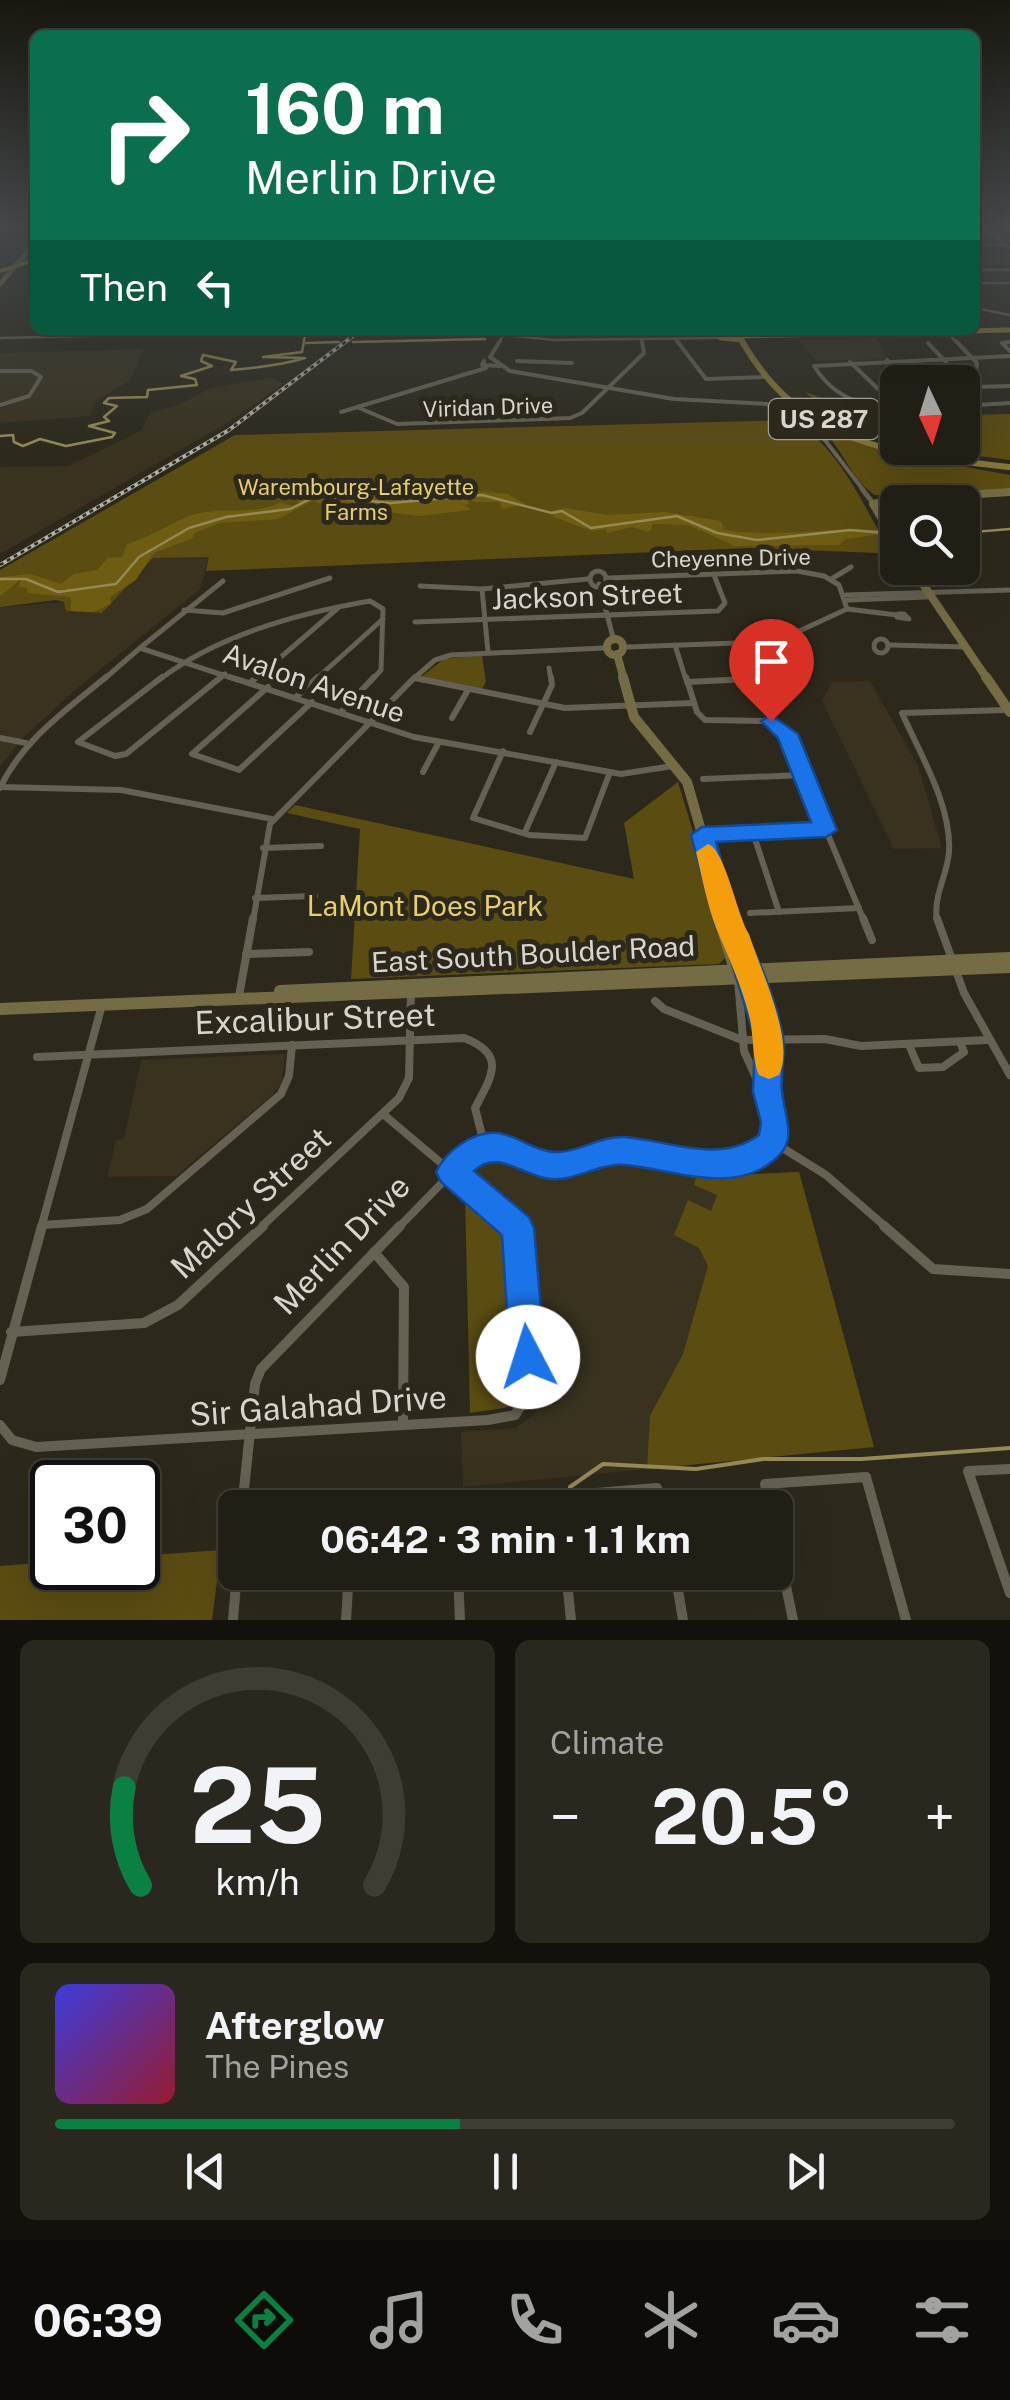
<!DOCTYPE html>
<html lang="en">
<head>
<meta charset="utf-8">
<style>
  body { margin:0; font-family:"Public Sans",sans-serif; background:#29271e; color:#f1f3f6; height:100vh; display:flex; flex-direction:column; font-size:38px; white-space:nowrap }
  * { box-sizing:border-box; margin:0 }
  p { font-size:32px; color:#a2a2a0 }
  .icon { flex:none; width:55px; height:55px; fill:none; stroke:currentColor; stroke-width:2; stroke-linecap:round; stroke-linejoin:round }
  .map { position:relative; height:1620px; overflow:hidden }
  .details { display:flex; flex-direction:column; gap:20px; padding:20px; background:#12110c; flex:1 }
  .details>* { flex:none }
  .guide { position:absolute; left:30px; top:30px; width:950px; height:305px; border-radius:15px; box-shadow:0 10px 40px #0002,0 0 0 2px #3e3d34; background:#0b6e4f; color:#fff; overflow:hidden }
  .needle { width:65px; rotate:176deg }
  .buttons { position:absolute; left:880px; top:365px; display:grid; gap:20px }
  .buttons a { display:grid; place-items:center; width:100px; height:100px; border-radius:15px; background:#211f15; box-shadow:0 10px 40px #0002,0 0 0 2px #3e3d34; font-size:50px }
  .speed { position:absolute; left:30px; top:1460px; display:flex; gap:20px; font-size:50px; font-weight:700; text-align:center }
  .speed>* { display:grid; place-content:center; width:130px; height:130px; border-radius:50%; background:#211f15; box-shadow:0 10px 40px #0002,0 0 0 2px #3e3d34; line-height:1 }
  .speed .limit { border:5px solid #111; border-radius:15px; background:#fff; color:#111 }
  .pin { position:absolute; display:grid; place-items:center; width:85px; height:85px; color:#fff; margin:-102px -42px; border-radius:50% 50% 50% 0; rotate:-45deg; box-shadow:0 0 10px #0007 }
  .pin .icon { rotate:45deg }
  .me { position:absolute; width:110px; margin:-55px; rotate:355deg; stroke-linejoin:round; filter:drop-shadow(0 0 8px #0008) }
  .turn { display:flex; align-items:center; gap:35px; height:210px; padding:0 50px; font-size:45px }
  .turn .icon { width:130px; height:130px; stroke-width:2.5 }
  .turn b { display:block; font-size:70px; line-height:85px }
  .then { display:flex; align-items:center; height:95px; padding:0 50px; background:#0003; gap:20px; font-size:38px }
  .big { font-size:75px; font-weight:700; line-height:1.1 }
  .details .card { flex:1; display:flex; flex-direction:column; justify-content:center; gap:15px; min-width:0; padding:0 35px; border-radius:15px; background:#29271e }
  .details .dial { align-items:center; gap:0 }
  .dial svg { height:260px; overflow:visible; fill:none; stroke:#3e3d34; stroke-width:7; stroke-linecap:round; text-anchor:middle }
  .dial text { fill:#f1f3f6; stroke:none }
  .song { display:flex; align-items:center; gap:30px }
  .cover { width:120px; height:120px; border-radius:15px; background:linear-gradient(135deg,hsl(240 70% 55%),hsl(350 70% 35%)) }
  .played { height:10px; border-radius:5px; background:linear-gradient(90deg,#0b8043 45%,#3e3d34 45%) }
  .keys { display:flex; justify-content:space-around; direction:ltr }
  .heat { display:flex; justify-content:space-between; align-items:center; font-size:55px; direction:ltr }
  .details .tiles { flex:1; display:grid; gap:20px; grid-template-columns:1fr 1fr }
  .card:last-child { grid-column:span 2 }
  .trip { position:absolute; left:218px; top:1490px; width:575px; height:100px; border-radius:15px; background:#211f15; box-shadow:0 10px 40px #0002,0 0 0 2px #3e3d34; font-weight:700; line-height:100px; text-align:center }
  .tabs { display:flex; height:160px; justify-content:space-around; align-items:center; background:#0d0c08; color:#a2a2a0 }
  .tabs .icon { width:70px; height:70px }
  .tabs .current { color:#0b8043 }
  .tabs b { font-size:45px; color:#f1f3f6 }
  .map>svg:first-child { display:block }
</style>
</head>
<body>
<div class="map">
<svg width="1010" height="1620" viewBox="0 0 1010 1620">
  <rect width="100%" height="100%" fill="#2c291c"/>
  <g fill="#38321f">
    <polygon points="456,330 734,330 725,335 576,340"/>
    <polygon points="876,338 888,359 817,361 798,340"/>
    <polygon points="143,349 130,380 95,402 90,416 0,423 0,353"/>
    <polygon points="272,377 283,384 229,422 0,554 0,467 68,466 142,430 150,412 177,406 209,389"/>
    <polygon points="210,557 199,590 76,689 24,737 0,766 0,607 64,602 135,582 153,558"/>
    <polygon points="870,681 918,766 942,848 894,849 822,701 832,682"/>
    <polygon points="285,1054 282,1082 272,1095 176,1176 107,1177 116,1140 124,1139 141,1060"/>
    <polygon points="487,1154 544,1173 614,1159 691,1176 799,1172 874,1447 463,1487 461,1432 515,1428 534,1415 541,1396 527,1232 517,1212 467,1172 473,1160"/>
  </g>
  <g fill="#5b4c12">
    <polygon points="805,392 877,417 897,417 897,443 843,425"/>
    <polygon points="1010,414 1010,460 918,448 962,448 963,415"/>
    <path d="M790,420C837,444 859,497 885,542L878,553L751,548L206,571L209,557L153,558L102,613L66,611L64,602L56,600L0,607V570L235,435Z"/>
    <path d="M816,425L922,459L1010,475V488L995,493L875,495C849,479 842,443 816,425Z"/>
    <polygon points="482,655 486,682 481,691 421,677 444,659"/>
    <polygon points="678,782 714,901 725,958 719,964 351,979 360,829 287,813 295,805 634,879 624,823"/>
    <polygon points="799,1172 874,1447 647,1469 650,1416 683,1354 708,1266 699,1248 674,1235 688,1200 711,1211 717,1195 694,1185 696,1177"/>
    <polygon points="465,1196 506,1225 511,1235 522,1395 517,1406 470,1413"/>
    <polygon points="221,1550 212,1620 0,1620 0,1566 52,1562 52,1568 138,1568 138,1556"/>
  </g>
  <g fill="#6e5c13">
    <path d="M330,490L401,497H449L473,491L508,494L525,504L502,509L500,502H474L467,496L469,504L465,505L471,510L419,516L358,508L346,514C339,510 318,505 314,500L278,519L220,523L194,533L193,538L154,553L136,580L110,597L111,604L93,612L71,611V597L27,593V588L18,587L21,579L0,596V577L31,574L61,584L74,574L97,570L108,558L122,557L127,544C148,538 166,526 184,518C221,503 252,518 281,502L295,507L301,504L297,501Z"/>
    <path d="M565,508L608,515L665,512L721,521L724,530C781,538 825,527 881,530L882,534L846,539L839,545L735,546L688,525L653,524L649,532L632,527L607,533L606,529L592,531L554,517L551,511Z"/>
  </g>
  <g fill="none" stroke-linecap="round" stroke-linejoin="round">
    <g stroke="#958955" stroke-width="2.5">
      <polyline points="427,333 436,335"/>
      <polyline points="353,342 485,339"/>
      <polyline points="306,343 339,342"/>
      <path d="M0,436L13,435L14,442L23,446L40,439L66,446L112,437L115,433L89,426L109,421L104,417L117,406L104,403L109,398L147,397L148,390L197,385L195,379L181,376L212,366L201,361L203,355L236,362L231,370C254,368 283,365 305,358L263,357L302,352L305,335L283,330"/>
      <polyline points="962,533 1010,529"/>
      <polyline points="0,579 26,579 58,592 116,584 139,557 189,528 226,517 290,509 316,496 391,503 482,495 552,513 562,511 591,528 677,516 717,533 757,540 850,530 886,533"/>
    </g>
    <polyline stroke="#958955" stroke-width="4" points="570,1487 603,1464 696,1469 763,1459 862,1459 1010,1448"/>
    <g stroke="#656153" stroke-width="2.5">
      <polyline points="975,229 993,234 1010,248"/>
      <polyline points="975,245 1003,245"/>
      <polyline points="975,257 982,257"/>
      <polyline points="975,270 1010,270"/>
      <polyline points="975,283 1010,283"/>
      <polyline points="975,308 1010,315"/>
      <polyline points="456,330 554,340 723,338"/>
      <polyline points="945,330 958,344"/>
      <polyline points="0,338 129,335"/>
      <polyline points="676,339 678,344"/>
      <polyline points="498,344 502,337"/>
      <polyline points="1003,344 1010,342"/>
    </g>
    <g stroke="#656153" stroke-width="4">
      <polyline points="500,341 490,357 510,371 674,399 767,404 821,435 864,491"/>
      <polyline points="677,341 706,379 765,377"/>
      <polyline points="956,341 977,363 973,398 979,405"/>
      <polyline points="1010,342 1002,343 1010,351"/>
      <polyline points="928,343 946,362 946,369"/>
      <polyline points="887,360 901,371"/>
      <polyline points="484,361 482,365 502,366"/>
      <polyline points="517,361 572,363"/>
      <polyline points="850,362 896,406"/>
      <polyline points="0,371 31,371 41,377 29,396 0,405"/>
      <polyline points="976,387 1010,386"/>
      <polyline points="962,406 1010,403"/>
      <polyline points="357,407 397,424 570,418 582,413 644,353 642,341"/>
      <path d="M898,407C862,407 834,398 814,366L1010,356"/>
      <polyline points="341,412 486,368"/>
    </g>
    <g stroke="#656153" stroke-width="5">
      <polyline points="862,489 873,503"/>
      <circle cx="598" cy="579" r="8"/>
      <polyline points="609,578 797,571 824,576 839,585 847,609 784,638"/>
      <polyline points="833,578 851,567"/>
      <polyline points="599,584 614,641"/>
      <polyline points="420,586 482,589 588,579"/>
      <polyline points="482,589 488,652"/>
      <polyline points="846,595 1010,590"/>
      <polyline points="848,600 927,597"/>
      <polyline points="847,609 897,615"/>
      <polyline points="184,610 223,613 330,578"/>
      <polygon points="898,614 904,614 909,619 897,617"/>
      <polyline points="415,622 718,611 725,603 714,575"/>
      <circle cx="776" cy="641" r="8"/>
      <circle cx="881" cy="646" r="7"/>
      <polyline points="675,645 686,680"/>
      <polyline points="891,645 965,647"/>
      <polyline points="627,647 765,642"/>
      <polyline points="140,648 223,581"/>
      <polyline points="549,668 551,680"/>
      <polyline points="415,678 423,680"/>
      <polyline points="103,680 140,648 238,680"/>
      <path d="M159,680C216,636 299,613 370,601L383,609L381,670L372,680"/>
      <polyline points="218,680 225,674"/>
      <polyline points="254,680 338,608"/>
      <polyline points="315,680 383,619"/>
      <polyline points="412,680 435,660 451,655 604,648"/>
      <polyline points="745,680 787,678 790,674 778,647"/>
    </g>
    <g stroke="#656153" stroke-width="6">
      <polyline points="162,677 78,742 115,756 126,754 221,677"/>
      <polyline points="230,677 414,737 621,774 673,766"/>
      <polyline points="686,677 697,712 705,720 771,721 783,727 864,921"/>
      <polyline points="415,678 565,708 694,703"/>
      <polyline points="252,681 256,677"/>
      <polyline points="687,682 788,677"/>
      <polyline points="268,687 192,754 239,770 312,702"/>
      <polyline points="296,697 318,677"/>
      <polyline points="342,711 374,677"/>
      <polyline points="452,718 468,690"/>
      <polyline points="530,732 552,685 551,677"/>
      <polyline points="0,738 26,743"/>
      <polyline points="503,751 473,818 529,835 585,838 610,772"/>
      <polyline points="423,772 439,742"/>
      <polyline points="703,779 804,775"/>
      <polyline points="0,787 121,790 272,819"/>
      <path d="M0,788C23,740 65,711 106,677"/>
      <polyline points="525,832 556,762"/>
      <polyline points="753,833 779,912"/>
      <polyline points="703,835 826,830"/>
      <polyline points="263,848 321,846"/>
      <polyline points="255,898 315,896"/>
      <polyline points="750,913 859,908"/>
      <polyline points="253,921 270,824 415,677"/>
      <path d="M937,921C933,895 947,877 949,852C952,806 920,754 902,713L1007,710"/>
    </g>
    <g stroke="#656153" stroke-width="8">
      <polyline points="863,918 872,940"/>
      <polyline points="937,918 964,993 1010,1075"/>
      <polyline points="246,954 309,952"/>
      <polyline points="751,978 772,1055 768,1091"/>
      <polyline points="239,996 253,918"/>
      <polyline points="655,1001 664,1009 742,1040 825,1039 861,1046 987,1040"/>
      <polyline points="909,1045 919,1068 943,1067 964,1052 960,1042"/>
      <path d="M37,1057L464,1038C507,1054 492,1076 475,1108L485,1147"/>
      <polyline points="383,1114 518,1228"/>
      <polyline points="773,1142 826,1175 887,1228"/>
      <polyline points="42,1225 120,1220 147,1209 281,1094 289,1076 292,1045"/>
      <polyline points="41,1228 102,1005"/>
      <polyline points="260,1228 399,1098 409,1078 411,992"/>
      <polyline points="398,1228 471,1153 496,1146 550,1166 596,1153 628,1151 684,1164 750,1159 770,1146 775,1120 744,1051 738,980"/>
    </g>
    <g stroke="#656153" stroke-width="10">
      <polyline points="884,1226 933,1269 1010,1274"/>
      <polyline points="374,1252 404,1287 403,1425"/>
      <polyline points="11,1332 144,1323 178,1305 263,1226"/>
      <polyline points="0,1380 42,1226"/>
      <polyline points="0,1425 12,1440 36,1447 488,1420 515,1415 530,1392 515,1226"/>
      <polyline points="1010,1469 968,1471 1010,1593"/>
      <polyline points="242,1508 255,1384 261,1369 400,1226"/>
      <polyline points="419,1508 456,1508"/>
      <polyline points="561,1508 560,1496 657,1488 665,1508"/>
      <polyline points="770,1508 765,1484 866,1477 906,1620"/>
      <polyline points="775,1533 793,1620"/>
      <polyline points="458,1572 460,1620"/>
      <polyline points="566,1572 571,1620"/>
      <polyline points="675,1572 683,1620"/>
      <polyline points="233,1620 237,1572"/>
      <polyline points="346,1620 349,1572"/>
    </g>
    <polyline stroke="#756c46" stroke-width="5" points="0,284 35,243"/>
    <g stroke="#756c46" stroke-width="8">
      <polyline points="886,500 1010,492"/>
      <polyline points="890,501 873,504 898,546"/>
      <polyline points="912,568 988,680"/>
      <circle cx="615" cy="647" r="8"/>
      <polyline points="617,654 624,680"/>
    </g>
    <g stroke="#756c46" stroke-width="10">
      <polyline points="623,677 634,717 687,782 727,921"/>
      <polyline points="986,677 1010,712"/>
    </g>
    <g stroke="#756c46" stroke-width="12">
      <polyline points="726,918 749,973"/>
      <polyline points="729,928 724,933 736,973"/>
      <polyline points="280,991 1010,958"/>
      <polyline points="0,1009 1010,967"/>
    </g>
    <g stroke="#85773a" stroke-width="5">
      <polyline points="735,330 743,344"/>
      <polyline points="739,336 1010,330"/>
      <polyline points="721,338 742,340"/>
    </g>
    <path stroke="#85773a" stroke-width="6" d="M742,341C802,447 899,455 1010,467"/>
    <polygon fill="#9b8529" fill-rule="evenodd" points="35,258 35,262 0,273 0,269"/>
    <g stroke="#b2b0a7" stroke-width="4">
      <polyline id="rail" points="0,565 229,430 361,330"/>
    </g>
    <use href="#rail" stroke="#2c291c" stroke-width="2.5" stroke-dasharray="4" stroke-linecap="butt"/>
  </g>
  <linearGradient id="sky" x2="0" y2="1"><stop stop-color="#18170f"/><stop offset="0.5" stop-color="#45494b"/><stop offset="1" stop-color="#45494b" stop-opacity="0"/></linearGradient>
  <rect width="1010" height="454" fill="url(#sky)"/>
  <path fill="#1a73e8" stroke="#114b97" stroke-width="2.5" d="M771,715L798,734L837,830L826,837L716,842C724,867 728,901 740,923C758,955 776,1000 783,1037C786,1054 780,1073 782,1091C786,1126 802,1146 761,1169C721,1191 665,1168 625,1165C599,1163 576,1181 551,1179C524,1177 497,1148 474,1171L529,1217L534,1228L545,1357L540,1369L528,1374L515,1369L510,1357L502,1235L441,1182L436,1172C446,1151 474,1130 498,1133C519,1136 535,1152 557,1152C580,1152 600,1136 624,1137C669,1140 718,1165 759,1135L761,1122L753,1092L755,1038L724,939L716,928L691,835L702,827L811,822L778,738L761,721Z"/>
  <path fill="#f59e0b" d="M708,844C725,849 737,915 749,934C760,969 796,1042 779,1075L769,1079L759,1075C752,1060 754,1034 749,1015C741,984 728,956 716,928C707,904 702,877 696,852Z"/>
  <g text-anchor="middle" stroke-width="10" stroke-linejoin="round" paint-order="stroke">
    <g font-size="22" fill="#d7d5cd" stroke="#2c291c">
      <text transform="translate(488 407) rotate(-2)" y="8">Viridan Drive</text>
      <text transform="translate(731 558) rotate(-1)" y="8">Cheyenne Drive</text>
    </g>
    <g font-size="22" fill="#e8ce6d" stroke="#2c291c">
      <text x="356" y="495">Warembourg-Lafayette<tspan x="356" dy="25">Farms</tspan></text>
    </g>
    <rect fill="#2c291c" stroke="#a4a198" stroke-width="2.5" x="769" y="399" width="110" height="40" rx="8"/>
    <g font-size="25" font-weight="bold" fill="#d7d5cd">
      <text x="824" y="428">US 287</text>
    </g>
    <g font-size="28" fill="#d7d5cd" stroke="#2c291c">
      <text transform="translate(587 596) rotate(-2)" y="10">Jackson Street</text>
      <text transform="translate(314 683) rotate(19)" y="10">Avalon Avenue</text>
      <text transform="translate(533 954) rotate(-3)" y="10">East South Boulder Road</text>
    </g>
    <g font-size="28" fill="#e8ce6d" stroke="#2c291c">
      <text x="425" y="916">LaMont Does Park</text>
    </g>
    <g font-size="32" fill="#d7d5cd" stroke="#2c291c">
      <text transform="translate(315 1019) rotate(-2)" y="11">Excalibur Street</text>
      <text transform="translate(251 1203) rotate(-43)" y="11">Malory Street</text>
      <text transform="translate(342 1245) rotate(-46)" y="11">Merlin Drive</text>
      <text transform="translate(318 1406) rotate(-4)" y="11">Sir Galahad Drive</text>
    </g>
  </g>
</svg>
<div class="buttons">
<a><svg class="needle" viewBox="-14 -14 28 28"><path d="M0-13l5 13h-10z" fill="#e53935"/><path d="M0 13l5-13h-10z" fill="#a2a2a0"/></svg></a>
<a><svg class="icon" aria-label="search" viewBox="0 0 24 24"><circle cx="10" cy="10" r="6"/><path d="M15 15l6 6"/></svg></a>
</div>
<div class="speed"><div class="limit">30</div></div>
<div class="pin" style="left:771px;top:721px;background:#d93025"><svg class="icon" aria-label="arrive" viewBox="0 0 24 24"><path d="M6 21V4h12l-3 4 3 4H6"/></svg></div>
<svg class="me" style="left:528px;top:1357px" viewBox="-20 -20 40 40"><circle r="19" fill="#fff"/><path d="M0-13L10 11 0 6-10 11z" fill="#1a73e8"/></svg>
<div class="trip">06:42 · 3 min · 1.1 km</div>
<div class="guide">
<div class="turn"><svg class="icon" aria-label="right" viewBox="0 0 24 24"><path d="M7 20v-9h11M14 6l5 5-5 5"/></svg><div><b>160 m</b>Merlin Drive</div></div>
<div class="then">Then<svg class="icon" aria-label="left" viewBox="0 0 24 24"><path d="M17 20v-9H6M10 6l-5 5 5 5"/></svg></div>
</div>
</div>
<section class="details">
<div class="tiles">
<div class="card dial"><svg viewBox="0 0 100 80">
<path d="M14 69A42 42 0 1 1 86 69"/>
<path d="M14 69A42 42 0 0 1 9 39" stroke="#0b8043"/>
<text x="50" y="56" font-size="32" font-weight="700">25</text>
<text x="50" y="72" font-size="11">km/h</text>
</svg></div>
<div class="card"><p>Climate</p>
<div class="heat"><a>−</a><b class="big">20.5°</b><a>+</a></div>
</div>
<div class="card">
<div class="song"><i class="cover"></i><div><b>Afterglow</b><p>The Pines</p></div></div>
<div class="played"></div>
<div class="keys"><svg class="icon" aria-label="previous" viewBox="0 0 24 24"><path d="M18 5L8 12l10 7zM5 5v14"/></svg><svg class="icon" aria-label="pause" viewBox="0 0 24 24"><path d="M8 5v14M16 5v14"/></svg><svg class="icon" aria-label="next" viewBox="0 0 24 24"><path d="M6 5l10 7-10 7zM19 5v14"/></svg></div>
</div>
</div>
</section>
<nav class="tabs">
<b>06:39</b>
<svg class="icon current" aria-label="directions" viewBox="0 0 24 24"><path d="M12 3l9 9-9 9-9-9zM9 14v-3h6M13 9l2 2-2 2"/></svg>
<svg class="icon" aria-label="music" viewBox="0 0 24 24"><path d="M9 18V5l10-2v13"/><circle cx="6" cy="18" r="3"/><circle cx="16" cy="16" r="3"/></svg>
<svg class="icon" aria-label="phone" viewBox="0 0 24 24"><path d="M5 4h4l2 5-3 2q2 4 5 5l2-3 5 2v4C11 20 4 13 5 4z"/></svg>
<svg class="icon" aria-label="climate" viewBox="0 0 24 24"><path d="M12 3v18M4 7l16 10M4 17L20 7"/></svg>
<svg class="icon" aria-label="car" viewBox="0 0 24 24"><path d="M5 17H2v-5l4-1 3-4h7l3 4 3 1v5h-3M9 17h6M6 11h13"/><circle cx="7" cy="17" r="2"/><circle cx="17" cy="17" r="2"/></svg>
<svg class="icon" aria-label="filters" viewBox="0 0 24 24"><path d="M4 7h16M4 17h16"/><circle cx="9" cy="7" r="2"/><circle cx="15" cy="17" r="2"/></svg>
</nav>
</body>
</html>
